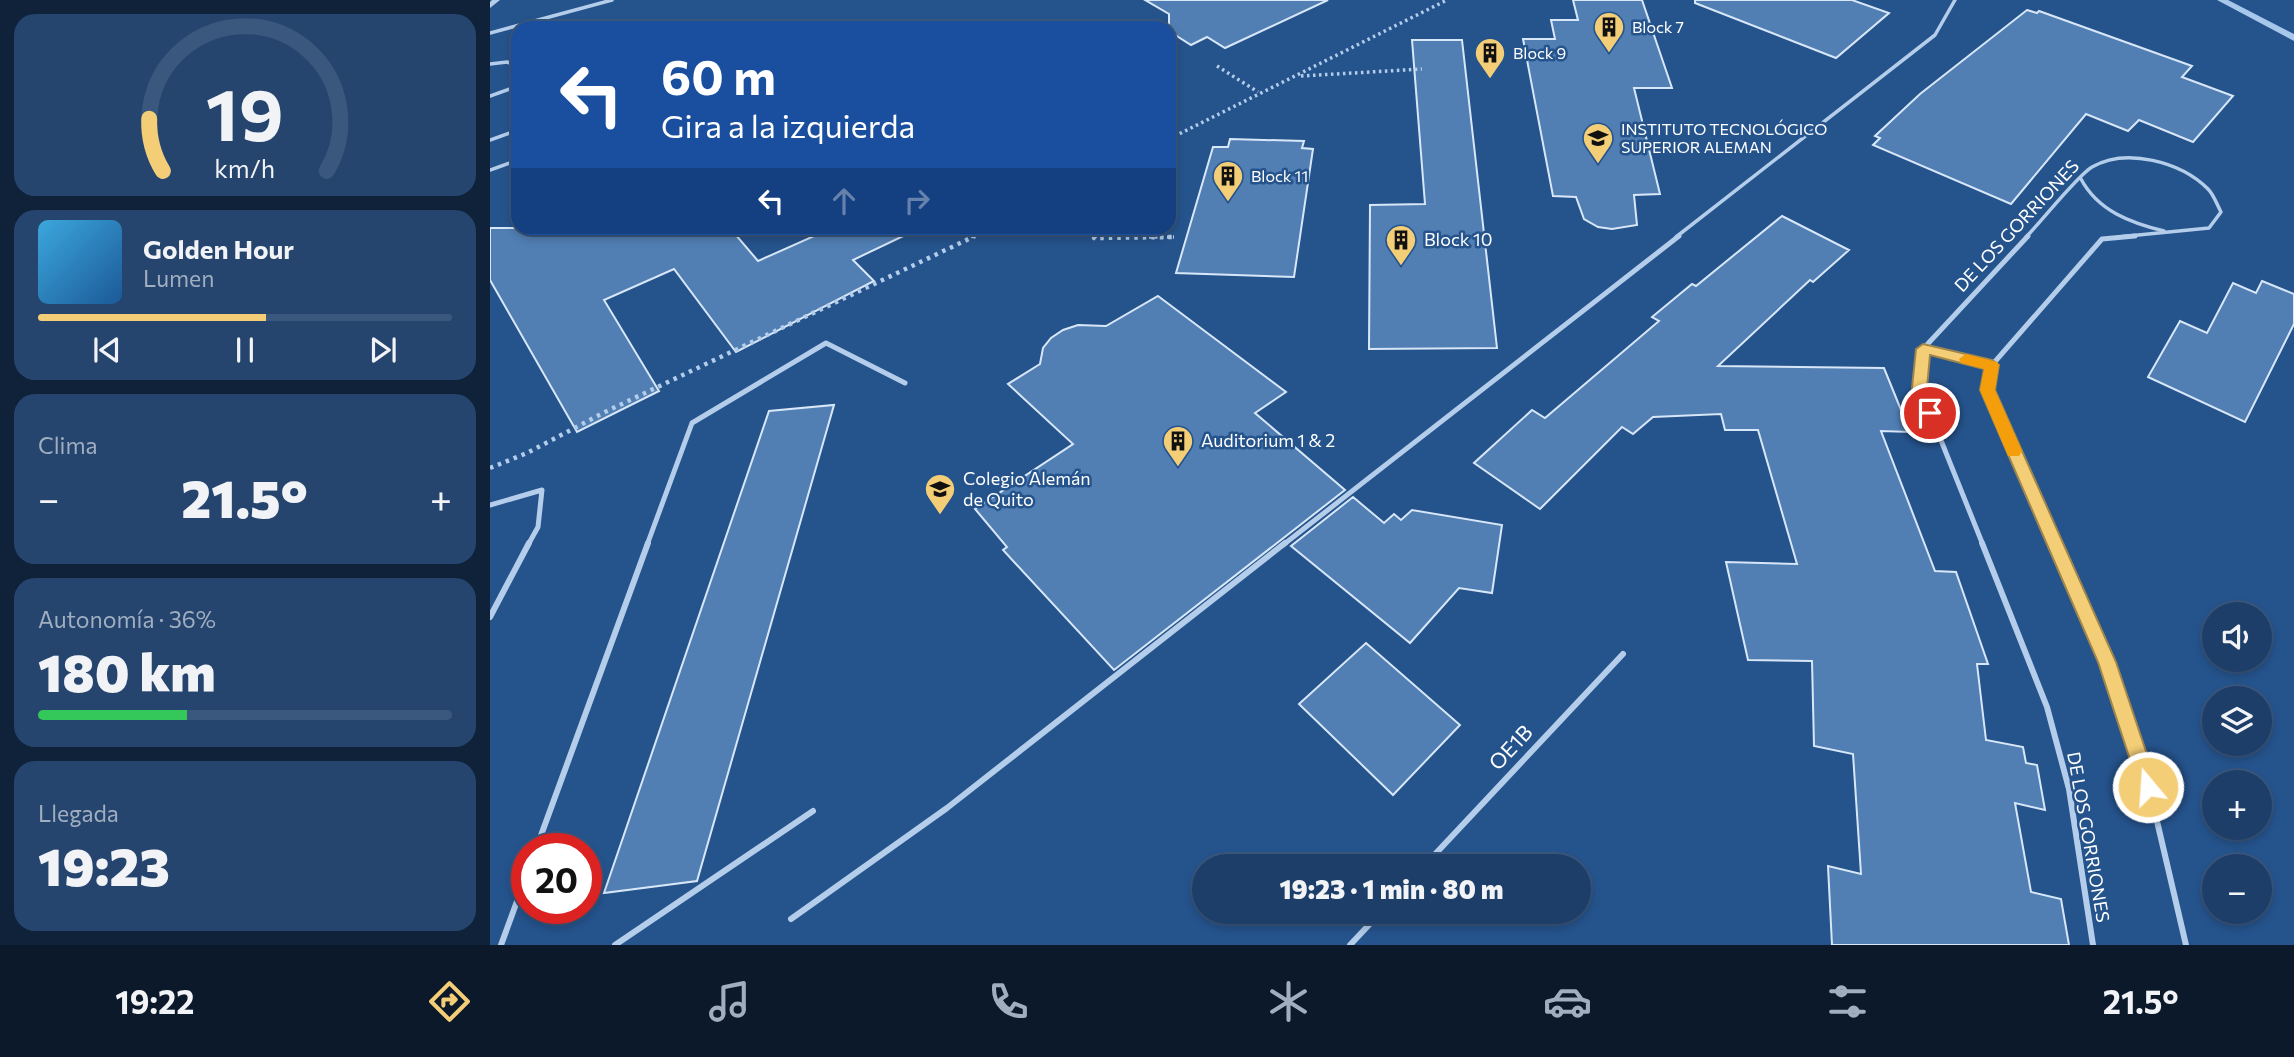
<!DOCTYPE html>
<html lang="es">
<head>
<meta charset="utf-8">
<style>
  body { margin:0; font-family:Commissioner,sans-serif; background:#25456f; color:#f1f3f6; height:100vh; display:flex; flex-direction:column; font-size:26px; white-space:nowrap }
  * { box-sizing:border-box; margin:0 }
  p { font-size:23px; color:#a0aec0 }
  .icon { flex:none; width:38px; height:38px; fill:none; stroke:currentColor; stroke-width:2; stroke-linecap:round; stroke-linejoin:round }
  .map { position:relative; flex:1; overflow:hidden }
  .drawer { display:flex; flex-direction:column; gap:14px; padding:14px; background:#0f223a; width:490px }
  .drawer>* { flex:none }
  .top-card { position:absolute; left:21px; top:21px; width:665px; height:214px; border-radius:21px; box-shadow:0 4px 10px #0003,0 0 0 2px #3a577d; background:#1a4fa0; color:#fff; overflow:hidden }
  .fabs { position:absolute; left:1712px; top:602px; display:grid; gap:14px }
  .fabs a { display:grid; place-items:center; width:70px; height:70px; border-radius:50%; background:#1c3e69; box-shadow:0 4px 10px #0003,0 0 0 2px #3a577d; font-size:35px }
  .speed { position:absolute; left:21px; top:833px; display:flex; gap:14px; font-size:35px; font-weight:700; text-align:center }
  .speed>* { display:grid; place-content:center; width:91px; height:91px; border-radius:50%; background:#1c3e69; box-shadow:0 4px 10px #0003,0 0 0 2px #3a577d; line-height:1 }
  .speed .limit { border:10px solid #d22; background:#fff; color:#111 }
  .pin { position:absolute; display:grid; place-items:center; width:60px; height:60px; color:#fff; margin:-30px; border:4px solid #fff; border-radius:50%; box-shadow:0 2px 7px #0007 }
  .me { position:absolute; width:77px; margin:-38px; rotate:342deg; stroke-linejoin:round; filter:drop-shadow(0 0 5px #0008) }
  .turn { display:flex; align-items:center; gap:24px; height:147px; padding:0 35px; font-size:32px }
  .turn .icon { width:91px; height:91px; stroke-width:2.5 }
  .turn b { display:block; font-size:49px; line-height:60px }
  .lanes { display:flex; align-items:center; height:66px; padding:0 35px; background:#0003; justify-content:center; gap:35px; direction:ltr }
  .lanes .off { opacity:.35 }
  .big { font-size:52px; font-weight:800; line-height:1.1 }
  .drawer .widget { flex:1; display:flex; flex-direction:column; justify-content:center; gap:10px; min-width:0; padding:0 24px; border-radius:21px; background:#25456f }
  .drawer .dial { align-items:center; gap:0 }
  .dial svg { height:182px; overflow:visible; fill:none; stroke:#3a577d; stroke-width:7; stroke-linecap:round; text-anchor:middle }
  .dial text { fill:#f1f3f6; stroke:none }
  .song { display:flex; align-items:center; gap:21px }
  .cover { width:84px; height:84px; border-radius:10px; background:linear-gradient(135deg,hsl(200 70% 55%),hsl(210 70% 35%)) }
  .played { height:7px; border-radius:4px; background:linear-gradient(90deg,#f4ce77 55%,#3a577d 55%) }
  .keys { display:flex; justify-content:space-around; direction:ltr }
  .heat { display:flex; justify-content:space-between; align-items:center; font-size:38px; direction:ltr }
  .charge { height:10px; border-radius:5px; background:linear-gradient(90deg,#34c759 36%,#3a577d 0) }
  .trip { position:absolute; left:702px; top:854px; width:399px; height:70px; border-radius:35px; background:#1c3e69; box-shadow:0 4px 10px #0003,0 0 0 2px #3a577d; font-weight:800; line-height:70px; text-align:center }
  .tabs { display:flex; height:112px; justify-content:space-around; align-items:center; background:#0b192a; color:#a0aec0 }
  .tabs .icon { width:49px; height:49px }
  .tabs .selected { color:#f4ce77 }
  .tabs b { font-size:32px; color:#f1f3f6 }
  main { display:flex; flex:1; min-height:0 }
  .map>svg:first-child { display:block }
</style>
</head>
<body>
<main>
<section class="drawer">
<div class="widget dial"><svg viewBox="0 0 100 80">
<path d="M14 69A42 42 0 1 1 86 69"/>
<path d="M14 69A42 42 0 0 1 8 46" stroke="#f4ce77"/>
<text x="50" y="56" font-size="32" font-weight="700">19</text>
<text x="50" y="72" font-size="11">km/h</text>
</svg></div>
<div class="widget">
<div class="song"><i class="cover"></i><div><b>Golden Hour</b><p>Lumen</p></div></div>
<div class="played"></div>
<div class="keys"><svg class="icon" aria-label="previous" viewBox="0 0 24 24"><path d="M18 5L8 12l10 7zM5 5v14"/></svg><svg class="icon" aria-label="pause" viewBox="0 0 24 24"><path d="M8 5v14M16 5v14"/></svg><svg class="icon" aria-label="next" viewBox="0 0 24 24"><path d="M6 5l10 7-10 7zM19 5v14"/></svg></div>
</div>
<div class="widget"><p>Clima</p>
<div class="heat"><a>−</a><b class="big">21.5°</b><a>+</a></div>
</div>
<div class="widget"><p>Autonomía · 36%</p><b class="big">180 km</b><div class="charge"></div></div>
<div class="widget"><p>Llegada</p><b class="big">19:23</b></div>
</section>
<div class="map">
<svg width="1804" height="945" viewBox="0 0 1804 945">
  <rect width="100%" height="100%" fill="#25538c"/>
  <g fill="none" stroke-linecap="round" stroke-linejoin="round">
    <polygon fill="#a7c8eb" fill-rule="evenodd" points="1727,0 1738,0 1804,34 1804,41"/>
  </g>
  <g fill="#517fb4" stroke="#d8e7f8" stroke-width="2">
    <polygon points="655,0 838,0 735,48 717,37 701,45 679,31 679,14"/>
    <polygon points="1083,0 1152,0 1182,88 1144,88 1170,194 1144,195 1147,225 1122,229 1108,227 1094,219 1086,197 1063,196 1033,39 1065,39 1061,20 1088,20"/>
    <polygon points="1205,0 1362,0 1399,13 1346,58 1205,3"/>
    <polygon points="1537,10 1547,13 1549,11 1702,66 1692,77 1743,96 1703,142 1649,120 1638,131 1596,114 1521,204 1383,145 1390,138 1385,136 1430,94"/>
    <polygon points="922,40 972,40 1007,348 879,349 880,205 935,204"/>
    <polygon points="740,139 814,141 812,148 823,149 804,277 686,273 723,147 738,147"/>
    <polygon points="1292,216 1359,250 1323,282 1320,280 1228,366 1394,368 1420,432 1391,431 1445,571 1466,572 1498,664 1487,664 1496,740 1533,747 1536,763 1547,765 1555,810 1525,803 1541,892 1571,899 1579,945 1342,945 1338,866 1371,874 1363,754 1324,746 1322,661 1258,660 1236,562 1307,564 1268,430 1235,430 1231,414 1163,417 1143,434 1132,427 1050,509 984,463 1042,410 1055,418 1169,321 1162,317 1202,284 1206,286"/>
    <polygon points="0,228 240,228 268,261 342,228 430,228 363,260 384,281 246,352 184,269 114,300 169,391 87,432 0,280"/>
    <polygon points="1772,281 1804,294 1804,324 1755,422 1658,377 1690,321 1717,333 1743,283 1766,293"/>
    <polygon points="668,296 796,392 765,413 855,490 624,670 513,550 517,547 485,509 583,444 518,384 550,364 553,348 561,338 573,330 588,325 616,326"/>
    <polygon points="344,405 207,881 114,893 279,411"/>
    <polygon points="863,497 894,523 904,514 911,520 922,510 1012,525 1002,593 969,588 920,643 801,546"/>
    <polygon points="876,643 970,725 903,795 809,704"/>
  </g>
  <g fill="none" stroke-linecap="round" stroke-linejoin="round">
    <g stroke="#b3cdea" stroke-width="3.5" stroke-dasharray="2.5 3.5" stroke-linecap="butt">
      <polyline points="727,66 768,92"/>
      <polyline points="811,76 932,69"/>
      <polyline points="679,139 957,0"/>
      <polyline points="481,237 501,228"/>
      <polyline points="604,237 608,228"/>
      <polyline points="653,237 684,237"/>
    </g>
    <g stroke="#b3cdea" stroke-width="4.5" stroke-dasharray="3.5 5" stroke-linecap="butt">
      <polyline points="605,236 604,238 684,237"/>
      <polyline points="0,468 37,453 115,412 485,236"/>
    </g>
    <g stroke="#b3cdea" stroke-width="3.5">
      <polyline points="0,33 122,0"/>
      <polyline points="0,64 17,62 28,66"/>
      <polyline points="0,96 28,86"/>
      <polyline points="0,140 28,130"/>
      <polyline points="0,170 28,160"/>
      <path d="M1591,179C1608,211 1641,223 1674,231"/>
      <polyline points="1186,237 1445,35 1465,0"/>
      <path d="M1536,237C1551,222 1587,176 1602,167C1636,147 1691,162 1718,189C1724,195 1727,205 1731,212L1719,228L1628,237"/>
    </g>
    <g stroke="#b3cdea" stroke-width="5">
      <polyline points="1433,349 1502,365"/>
      <polyline points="0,505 52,490 48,527 38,545"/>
      <polyline points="157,545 202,423 336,343 415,383"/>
      <polyline points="793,545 1189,236"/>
      <polyline points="1493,545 1430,388 1433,349 1538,236"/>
      <polyline points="1566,545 1498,390 1502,365 1612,239 1645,236"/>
    </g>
    <g stroke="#b3cdea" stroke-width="6">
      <polyline points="1492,543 1557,707 1579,789 1603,945"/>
      <polyline points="1565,543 1617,662 1659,787 1696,945"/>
      <polyline points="0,617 39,543"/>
      <polyline points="46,849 158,543"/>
      <polyline points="934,866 1133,654"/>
      <polyline points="301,919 457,808 795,543"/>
      <polyline points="11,945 37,874"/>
      <polyline points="125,945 323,811"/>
      <polyline points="860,945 891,912"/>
    </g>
    <polygon fill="#b3cdea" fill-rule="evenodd" points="2,0 10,0 0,8 0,2"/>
  </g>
  <polygon fill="#f4ce77" stroke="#9f864d" stroke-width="2" points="1433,344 1502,360 1509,365 1505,390 1626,662 1668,787 1666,794 1658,797 1651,794 1649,787 1608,662 1490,390 1494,369 1440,355 1437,388 1447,413 1440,419 1434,417 1422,388 1426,349"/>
  <polygon fill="#f59e0b" points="1476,354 1507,362 1509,365 1505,390 1532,451 1529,456 1518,456 1516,451 1490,390 1494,369 1471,363 1469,359"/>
  <defs>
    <g id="building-pin" transform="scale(1.575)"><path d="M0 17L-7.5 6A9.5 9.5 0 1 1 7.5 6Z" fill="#f4ce77" stroke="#25538c"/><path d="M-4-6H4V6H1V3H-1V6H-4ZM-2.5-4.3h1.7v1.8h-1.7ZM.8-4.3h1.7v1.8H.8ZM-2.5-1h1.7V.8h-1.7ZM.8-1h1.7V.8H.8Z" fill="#111"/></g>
    <g id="university-pin" transform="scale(1.575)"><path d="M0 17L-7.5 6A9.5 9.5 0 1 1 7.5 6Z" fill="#f4ce77" stroke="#25538c"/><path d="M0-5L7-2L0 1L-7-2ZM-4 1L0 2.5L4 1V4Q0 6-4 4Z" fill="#111"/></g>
    <g id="school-pin" transform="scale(1.575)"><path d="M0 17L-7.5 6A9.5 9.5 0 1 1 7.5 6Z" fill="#f4ce77" stroke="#25538c"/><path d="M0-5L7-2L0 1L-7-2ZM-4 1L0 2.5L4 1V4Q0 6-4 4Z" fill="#111"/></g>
  </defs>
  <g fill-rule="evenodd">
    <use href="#building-pin" x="1119" y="27"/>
    <use href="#building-pin" x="1000" y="53"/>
    <use href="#university-pin" x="1108" y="138"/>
    <use href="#building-pin" x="738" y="176"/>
    <use href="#building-pin" x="911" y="240"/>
    <use href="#building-pin" x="688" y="441"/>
    <use href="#school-pin" x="450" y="489"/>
  </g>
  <g text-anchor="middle" stroke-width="5" stroke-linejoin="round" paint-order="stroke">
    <g font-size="16" fill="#fff" stroke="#25538c" text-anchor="start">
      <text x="1142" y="33">Block 7</text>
      <text x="1023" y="59">Block 9</text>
      <text x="1131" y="135">INSTITUTO TECNOLÓGICO<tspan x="1131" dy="18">SUPERIOR ALEMAN</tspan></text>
      <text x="761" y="182">Block 11</text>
    </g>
    <g font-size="18" fill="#fff" stroke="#25538c">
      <text transform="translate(1527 226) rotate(-47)" y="6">DE LOS GORRIONES</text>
      <text transform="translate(1598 837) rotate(80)" y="6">DE LOS GORRIONES</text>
    </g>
    <g font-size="18" fill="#fff" stroke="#25538c" text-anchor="start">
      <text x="934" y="246">Block 10</text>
      <text x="711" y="447">Auditorium 1 &amp; 2</text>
      <text x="473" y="485">Colegio Alemán<tspan x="473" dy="21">de Quito</tspan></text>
    </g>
    <g font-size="21" fill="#fff" stroke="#25538c">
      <text transform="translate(1021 748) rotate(-47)" y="7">OE1B</text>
    </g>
  </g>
</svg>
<div class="fabs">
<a><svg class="icon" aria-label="sound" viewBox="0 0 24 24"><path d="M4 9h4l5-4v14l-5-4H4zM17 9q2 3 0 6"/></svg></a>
<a><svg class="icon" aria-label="layers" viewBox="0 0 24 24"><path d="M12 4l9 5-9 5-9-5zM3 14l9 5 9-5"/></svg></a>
<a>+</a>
<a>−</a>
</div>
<div class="speed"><div class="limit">20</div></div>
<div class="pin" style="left:1440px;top:413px;background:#d93025"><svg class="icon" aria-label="arrive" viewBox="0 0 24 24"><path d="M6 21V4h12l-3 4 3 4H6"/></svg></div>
<svg class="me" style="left:1658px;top:787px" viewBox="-20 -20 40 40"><circle r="17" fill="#f4ce77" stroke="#fff" stroke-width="3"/><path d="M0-11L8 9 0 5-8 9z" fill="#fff"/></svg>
<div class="trip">19:23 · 1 min · 80 m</div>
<div class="top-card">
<div class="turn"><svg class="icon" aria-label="left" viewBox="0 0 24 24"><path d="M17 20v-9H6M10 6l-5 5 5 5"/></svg><div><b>60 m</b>Gira a la izquierda</div></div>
<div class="lanes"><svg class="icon" aria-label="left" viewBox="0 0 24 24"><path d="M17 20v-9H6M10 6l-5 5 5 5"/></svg><svg class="icon off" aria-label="ahead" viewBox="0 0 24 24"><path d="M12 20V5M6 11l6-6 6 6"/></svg><svg class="icon off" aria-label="right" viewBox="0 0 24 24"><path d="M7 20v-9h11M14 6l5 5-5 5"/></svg></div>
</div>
</div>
</main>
<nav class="tabs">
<b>19:22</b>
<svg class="icon selected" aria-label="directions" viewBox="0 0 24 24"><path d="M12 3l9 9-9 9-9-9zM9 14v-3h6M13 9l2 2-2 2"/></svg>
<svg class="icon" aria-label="music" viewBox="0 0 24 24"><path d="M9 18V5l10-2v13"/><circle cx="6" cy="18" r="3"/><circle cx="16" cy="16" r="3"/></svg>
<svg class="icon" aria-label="phone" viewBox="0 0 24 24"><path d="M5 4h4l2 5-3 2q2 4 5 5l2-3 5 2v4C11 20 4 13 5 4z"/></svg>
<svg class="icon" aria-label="climate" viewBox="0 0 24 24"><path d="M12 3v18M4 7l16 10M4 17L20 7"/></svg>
<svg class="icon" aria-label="car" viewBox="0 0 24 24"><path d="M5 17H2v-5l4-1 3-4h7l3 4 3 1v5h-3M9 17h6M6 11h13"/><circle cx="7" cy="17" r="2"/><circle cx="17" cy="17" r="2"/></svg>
<svg class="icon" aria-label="filters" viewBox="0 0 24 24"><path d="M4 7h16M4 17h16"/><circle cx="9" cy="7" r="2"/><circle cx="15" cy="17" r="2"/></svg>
<b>21.5°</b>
</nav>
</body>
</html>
